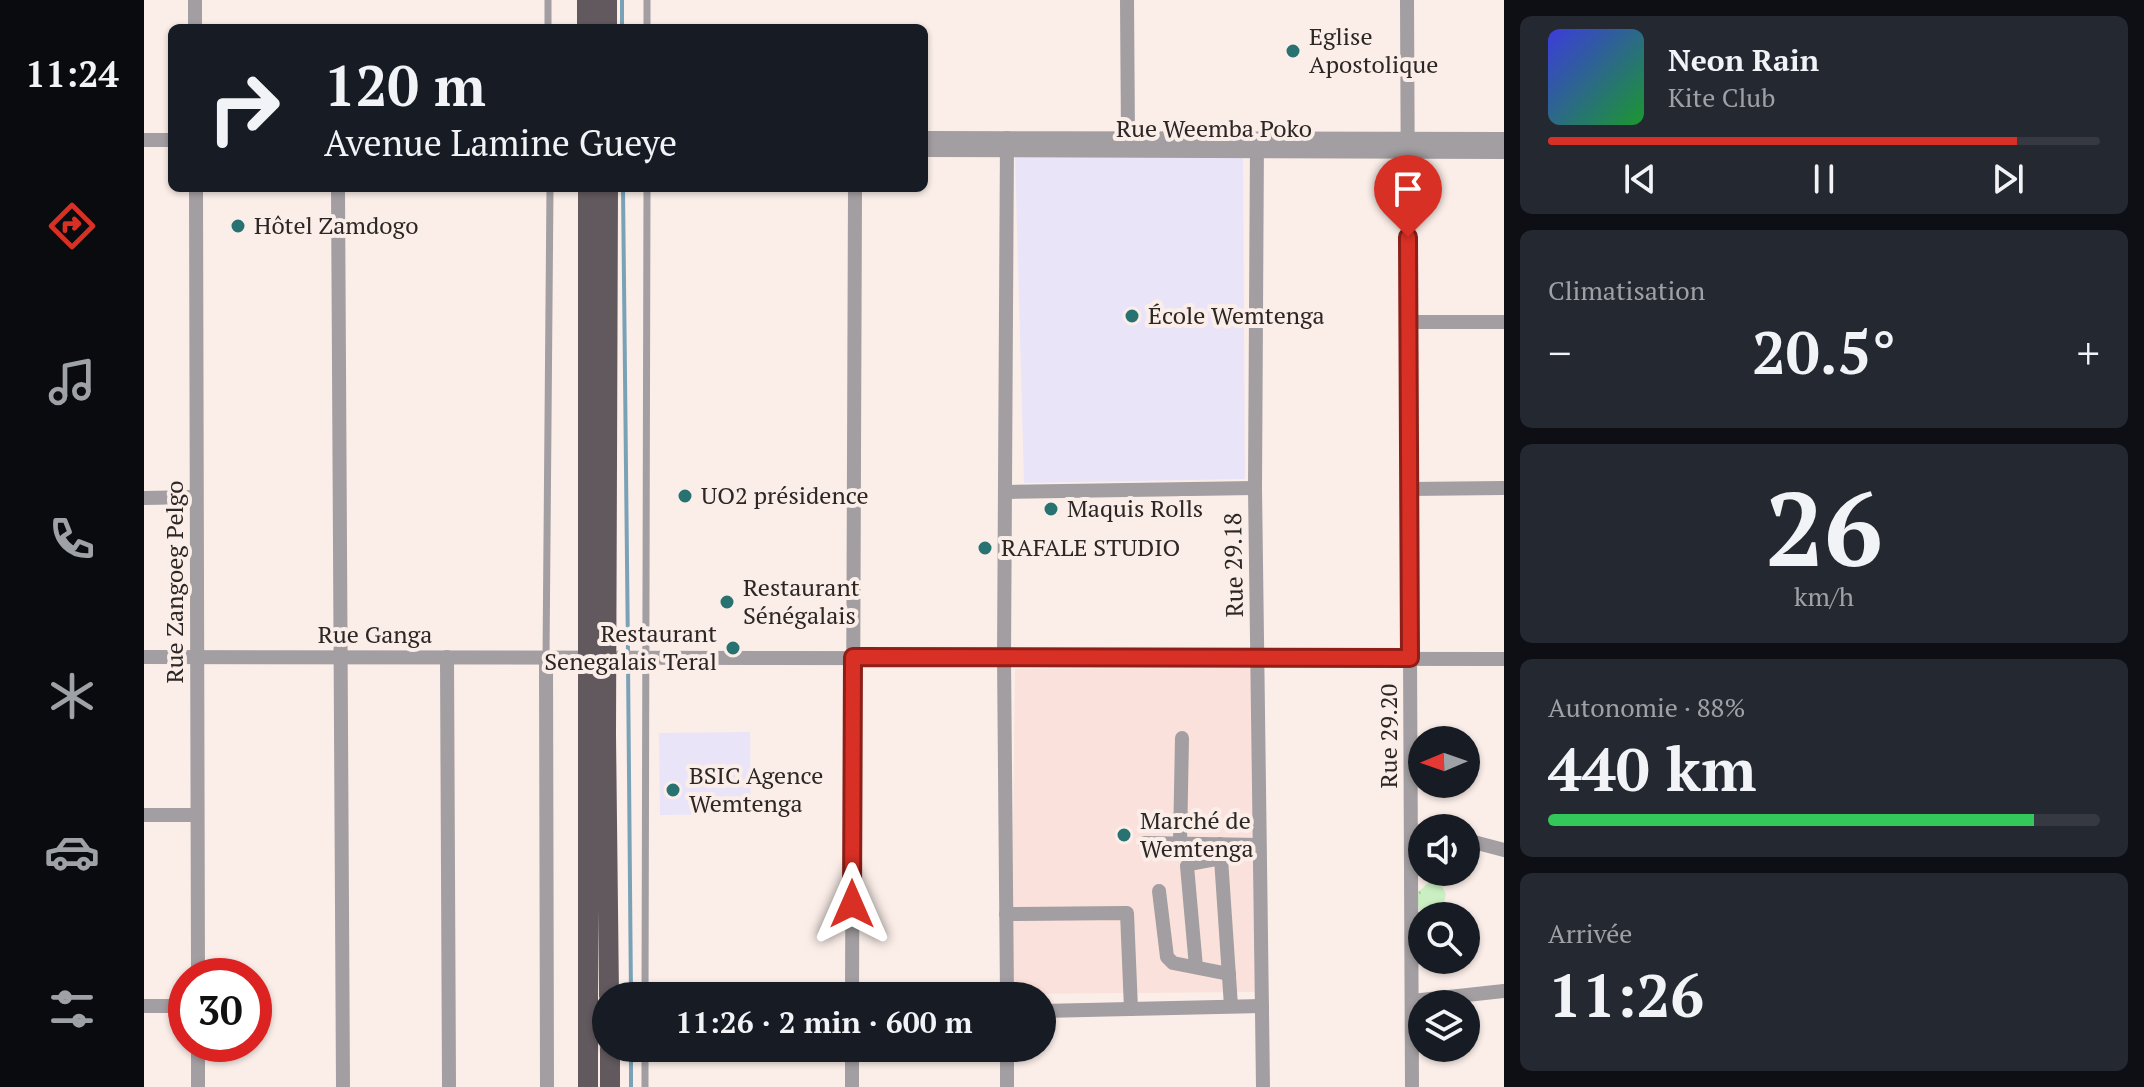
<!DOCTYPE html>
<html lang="fr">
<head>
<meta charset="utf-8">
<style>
  body { margin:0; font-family:"PT Serif",serif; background:#242831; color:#f1f3f6; height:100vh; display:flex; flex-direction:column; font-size:30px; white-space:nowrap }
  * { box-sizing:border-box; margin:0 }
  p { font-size:26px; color:#9ea1a6 }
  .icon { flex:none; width:44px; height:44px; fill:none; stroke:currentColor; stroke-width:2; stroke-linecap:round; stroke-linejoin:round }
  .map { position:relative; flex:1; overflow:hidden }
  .side { display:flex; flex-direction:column; gap:16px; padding:16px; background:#0d0f14; width:640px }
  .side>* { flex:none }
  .guide { position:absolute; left:24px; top:24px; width:760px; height:168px; border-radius:12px; box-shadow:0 2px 6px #0004; background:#171b24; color:#f1f3f6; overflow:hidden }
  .needle { width:52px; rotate:268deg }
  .buttons { position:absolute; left:1264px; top:726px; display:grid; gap:16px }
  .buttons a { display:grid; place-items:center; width:72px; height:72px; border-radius:50%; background:#171b24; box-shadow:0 2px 6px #0004; font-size:40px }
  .speed { position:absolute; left:24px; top:958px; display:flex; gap:16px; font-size:40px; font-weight:700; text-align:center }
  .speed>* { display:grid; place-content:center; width:104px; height:104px; border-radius:50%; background:#171b24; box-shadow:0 2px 6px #0004; line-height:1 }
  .speed .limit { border:12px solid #d22; background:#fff; color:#111 }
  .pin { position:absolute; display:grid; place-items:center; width:68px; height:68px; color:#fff; margin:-82px -34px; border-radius:50% 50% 50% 0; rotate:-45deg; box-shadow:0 0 8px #0007 }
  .pin .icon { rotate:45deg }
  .me { position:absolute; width:88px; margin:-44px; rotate:0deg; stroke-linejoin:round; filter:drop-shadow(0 0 6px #0008) }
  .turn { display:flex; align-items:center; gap:28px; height:168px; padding:0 24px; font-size:36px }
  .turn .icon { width:104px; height:104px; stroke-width:2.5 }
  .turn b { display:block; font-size:56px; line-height:68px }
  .big { font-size:60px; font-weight:600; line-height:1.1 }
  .side .card { flex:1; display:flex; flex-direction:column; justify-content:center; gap:12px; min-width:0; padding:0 28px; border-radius:12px; background:#242831 }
  .side .dial { align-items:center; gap:0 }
  .dial b { font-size:104px; line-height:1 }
  .song { display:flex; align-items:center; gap:24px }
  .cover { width:96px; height:96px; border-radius:12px; background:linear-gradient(135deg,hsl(240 70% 55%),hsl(130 70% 35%)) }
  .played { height:8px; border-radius:4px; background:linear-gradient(90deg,#d93025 85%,#363941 85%) }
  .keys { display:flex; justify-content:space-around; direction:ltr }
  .heat { display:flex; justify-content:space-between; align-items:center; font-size:44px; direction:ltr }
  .charge { height:12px; border-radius:6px; background:linear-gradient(90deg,#34c759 88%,#363941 0) }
  .trip { position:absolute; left:448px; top:982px; width:464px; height:80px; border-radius:40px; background:#171b24; box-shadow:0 2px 6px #0004; font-weight:600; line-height:80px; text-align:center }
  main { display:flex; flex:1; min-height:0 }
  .tabs { display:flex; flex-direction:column; width:144px; justify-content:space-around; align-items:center; background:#090b0e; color:#9ea1a6 }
  .tabs .icon { width:56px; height:56px }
  .tabs .on { color:#d93025 }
  .tabs b { font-size:36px; color:#f1f3f6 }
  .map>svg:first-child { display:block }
</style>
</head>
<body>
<main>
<nav class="tabs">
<b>11:24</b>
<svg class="icon on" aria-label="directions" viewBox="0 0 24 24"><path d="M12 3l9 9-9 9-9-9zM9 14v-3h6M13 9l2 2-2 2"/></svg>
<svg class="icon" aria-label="music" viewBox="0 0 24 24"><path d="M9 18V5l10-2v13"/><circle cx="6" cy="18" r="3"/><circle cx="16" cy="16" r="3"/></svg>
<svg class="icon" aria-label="phone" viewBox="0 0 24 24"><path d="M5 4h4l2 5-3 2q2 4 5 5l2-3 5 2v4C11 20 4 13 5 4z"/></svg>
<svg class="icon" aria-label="climate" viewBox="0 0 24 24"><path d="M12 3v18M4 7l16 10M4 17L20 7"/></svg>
<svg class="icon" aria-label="car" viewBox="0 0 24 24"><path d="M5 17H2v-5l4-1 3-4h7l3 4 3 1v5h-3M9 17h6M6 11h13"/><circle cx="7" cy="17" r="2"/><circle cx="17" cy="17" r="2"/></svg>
<svg class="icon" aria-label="filters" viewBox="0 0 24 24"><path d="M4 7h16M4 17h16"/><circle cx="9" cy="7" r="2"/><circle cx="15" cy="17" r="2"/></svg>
</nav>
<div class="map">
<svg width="1360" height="1087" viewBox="0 0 1360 1087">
  <defs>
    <pattern id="forest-crowns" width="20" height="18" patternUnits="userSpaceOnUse" patternTransform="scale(2)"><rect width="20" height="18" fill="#cbefc2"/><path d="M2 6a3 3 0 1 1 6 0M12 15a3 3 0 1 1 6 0" fill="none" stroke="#aecda7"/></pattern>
  </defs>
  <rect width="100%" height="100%" fill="#fbeee9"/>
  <polygon fill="#fbe1db" points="1108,668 1111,992 867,994 871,669"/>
  <g fill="#eae4f9">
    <polygon points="1099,153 1101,479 880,483 871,154"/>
    <polygon points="606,732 607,814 516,815 515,733"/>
  </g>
  <polygon fill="url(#forest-crowns)" points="1283,872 1300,872 1296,882 1302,894 1299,907 1287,915 1275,910 1272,894 1284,883"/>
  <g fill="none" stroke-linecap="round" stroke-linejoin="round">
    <g stroke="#79a2b7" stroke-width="4">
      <polyline points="478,0 478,28"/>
      <polyline points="479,188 484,654"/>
      <polyline points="484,662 487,996"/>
      <polyline points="487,1048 487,1087"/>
    </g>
    <g stroke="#a29ea1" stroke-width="7">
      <polyline points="404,0 404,28"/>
      <polyline points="503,28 503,0"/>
      <polyline points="402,657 406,188"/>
      <polyline points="501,996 503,188"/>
      <polyline points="501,1087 501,1048"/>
    </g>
    <g stroke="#a29ea1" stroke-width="14">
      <polyline points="51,0 51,28"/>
      <polyline points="983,0 984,138"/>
      <polyline points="1263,0 1268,1087"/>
      <polyline points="780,138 1360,139"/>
      <polyline points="1113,139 1111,488 1119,1087"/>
      <polyline points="0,140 28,140"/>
      <polyline points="780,150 1360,152"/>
      <polyline points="52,188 54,976"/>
      <polyline points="194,188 199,1087"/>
      <polyline points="1264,322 1360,322"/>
      <polyline points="1265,489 1360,488"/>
      <polyline points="863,492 1111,488"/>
      <polyline points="0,498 52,497"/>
      <polyline points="0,657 1360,659"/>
      <polyline points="303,657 305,1087"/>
      <polyline points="402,657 403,1087"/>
      <polyline points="0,815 53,815"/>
      <polyline points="1322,840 1360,850"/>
      <polyline points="1001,843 1115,845"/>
      <polyline points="1036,844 1038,738"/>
      <polyline points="1076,844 1087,1006"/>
      <polyline points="1015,891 1023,957 1029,963 1085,974"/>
      <polyline points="862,914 983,913 987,1009"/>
      <polyline points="1052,967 1043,866 1045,864 1077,858"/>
      <polyline points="708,996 711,188"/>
      <polyline points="863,996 860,658 863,138"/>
      <polyline points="1268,1001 1360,991"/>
      <polyline points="0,1006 42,1006"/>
      <polyline points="898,1011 1118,1006"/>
      <polyline points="54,1044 54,1087"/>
      <polyline points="708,1087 708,1048"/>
      <polyline points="863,1087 863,1048"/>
    </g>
    <g stroke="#62595f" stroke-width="20">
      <polyline points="443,0 443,28"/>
      <polyline points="463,28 463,0"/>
      <polyline points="444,188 444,1087"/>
      <polyline points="464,188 462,735 465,996"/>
      <polyline points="466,1048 466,1087"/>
    </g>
  </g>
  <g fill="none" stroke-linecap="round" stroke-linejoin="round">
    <g stroke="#8d1f18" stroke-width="20">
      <polyline id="route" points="708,904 709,657 1266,658 1264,237"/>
    </g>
    <use href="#route" stroke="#d93025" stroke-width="14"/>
  </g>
  <g fill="#287271" stroke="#fbeee9" stroke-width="3">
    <circle cx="1149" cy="51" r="8"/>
    <circle cx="94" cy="226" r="8"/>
    <circle cx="988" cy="316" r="8"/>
    <circle cx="541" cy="496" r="8"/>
    <circle cx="907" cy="509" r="8"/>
    <circle cx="841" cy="548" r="8"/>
    <circle cx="583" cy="602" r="8"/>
    <circle cx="589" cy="648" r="8"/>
    <circle cx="529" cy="790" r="8"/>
    <circle cx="980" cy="835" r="8"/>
  </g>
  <g text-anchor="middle" stroke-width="8" stroke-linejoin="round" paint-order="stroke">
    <g font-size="24" fill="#2c2725" stroke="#fbeee9" text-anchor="start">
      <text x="1165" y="45">Eglise<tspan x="1165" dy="28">Apostolique</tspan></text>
      <text x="110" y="234">Hôtel Zamdogo</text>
      <text x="1004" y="324">École Wemtenga</text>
      <text x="557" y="504">UO2 présidence</text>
      <text x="923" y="517">Maquis Rolls</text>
      <text x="857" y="556">RAFALE STUDIO</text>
      <text x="599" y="596">Restaurant<tspan x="599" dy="28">Sénégalais</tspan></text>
      <text x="573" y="642" text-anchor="end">Restaurant<tspan x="573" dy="28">Senegalais Teral</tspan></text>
      <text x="545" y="784">BSIC Agence<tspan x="545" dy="28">Wemtenga</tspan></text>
      <text x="996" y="829">Marché de<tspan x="996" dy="28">Wemtenga</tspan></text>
    </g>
    <g font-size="24" fill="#2c2725" stroke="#fbeee9">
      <text x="1070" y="137">Rue Weemba Poko</text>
      <text transform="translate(1090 565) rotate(-91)" y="8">Rue 29.18</text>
      <text transform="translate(31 582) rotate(-90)" y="8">Rue Zangoeg Pelgo</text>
      <text x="231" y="643">Rue Ganga</text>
      <text transform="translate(1245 736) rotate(-90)" y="8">Rue 29.20</text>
    </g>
  </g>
</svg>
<div class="buttons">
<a><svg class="needle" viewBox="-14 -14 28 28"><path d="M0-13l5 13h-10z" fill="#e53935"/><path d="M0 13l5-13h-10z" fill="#9ea1a6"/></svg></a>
<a><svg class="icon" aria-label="sound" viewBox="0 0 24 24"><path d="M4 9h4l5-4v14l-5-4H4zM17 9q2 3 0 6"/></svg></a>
<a><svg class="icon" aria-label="search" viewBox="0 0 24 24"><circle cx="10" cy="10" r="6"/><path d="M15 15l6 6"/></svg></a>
<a><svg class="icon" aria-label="layers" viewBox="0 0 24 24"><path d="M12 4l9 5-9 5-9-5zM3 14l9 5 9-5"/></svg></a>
</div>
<div class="speed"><div class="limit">30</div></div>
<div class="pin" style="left:1264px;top:237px;background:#d93025"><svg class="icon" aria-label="arrive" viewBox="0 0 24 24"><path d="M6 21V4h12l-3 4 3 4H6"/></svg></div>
<svg class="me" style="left:708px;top:904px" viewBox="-20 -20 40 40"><path d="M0-17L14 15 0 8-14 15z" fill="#d93025" stroke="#fff" stroke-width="4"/></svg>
<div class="trip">11:26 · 2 min · 600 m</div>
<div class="guide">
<div class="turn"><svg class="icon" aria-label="right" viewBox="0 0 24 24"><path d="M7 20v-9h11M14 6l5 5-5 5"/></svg><div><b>120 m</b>Avenue Lamine Gueye</div></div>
</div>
</div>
<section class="side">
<div class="card">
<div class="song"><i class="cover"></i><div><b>Neon Rain</b><p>Kite Club</p></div></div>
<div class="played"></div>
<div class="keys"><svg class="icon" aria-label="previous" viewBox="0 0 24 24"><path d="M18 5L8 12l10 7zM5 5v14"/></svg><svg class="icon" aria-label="pause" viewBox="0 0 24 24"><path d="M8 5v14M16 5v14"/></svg><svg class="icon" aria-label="next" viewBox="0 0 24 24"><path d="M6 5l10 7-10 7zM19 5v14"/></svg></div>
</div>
<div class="card"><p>Climatisation</p>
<div class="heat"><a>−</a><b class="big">20.5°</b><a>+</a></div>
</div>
<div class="card dial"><b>26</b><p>km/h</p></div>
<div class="card"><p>Autonomie · 88%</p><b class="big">440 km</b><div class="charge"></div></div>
<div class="card"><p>Arrivée</p><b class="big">11:26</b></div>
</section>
</main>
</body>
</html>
